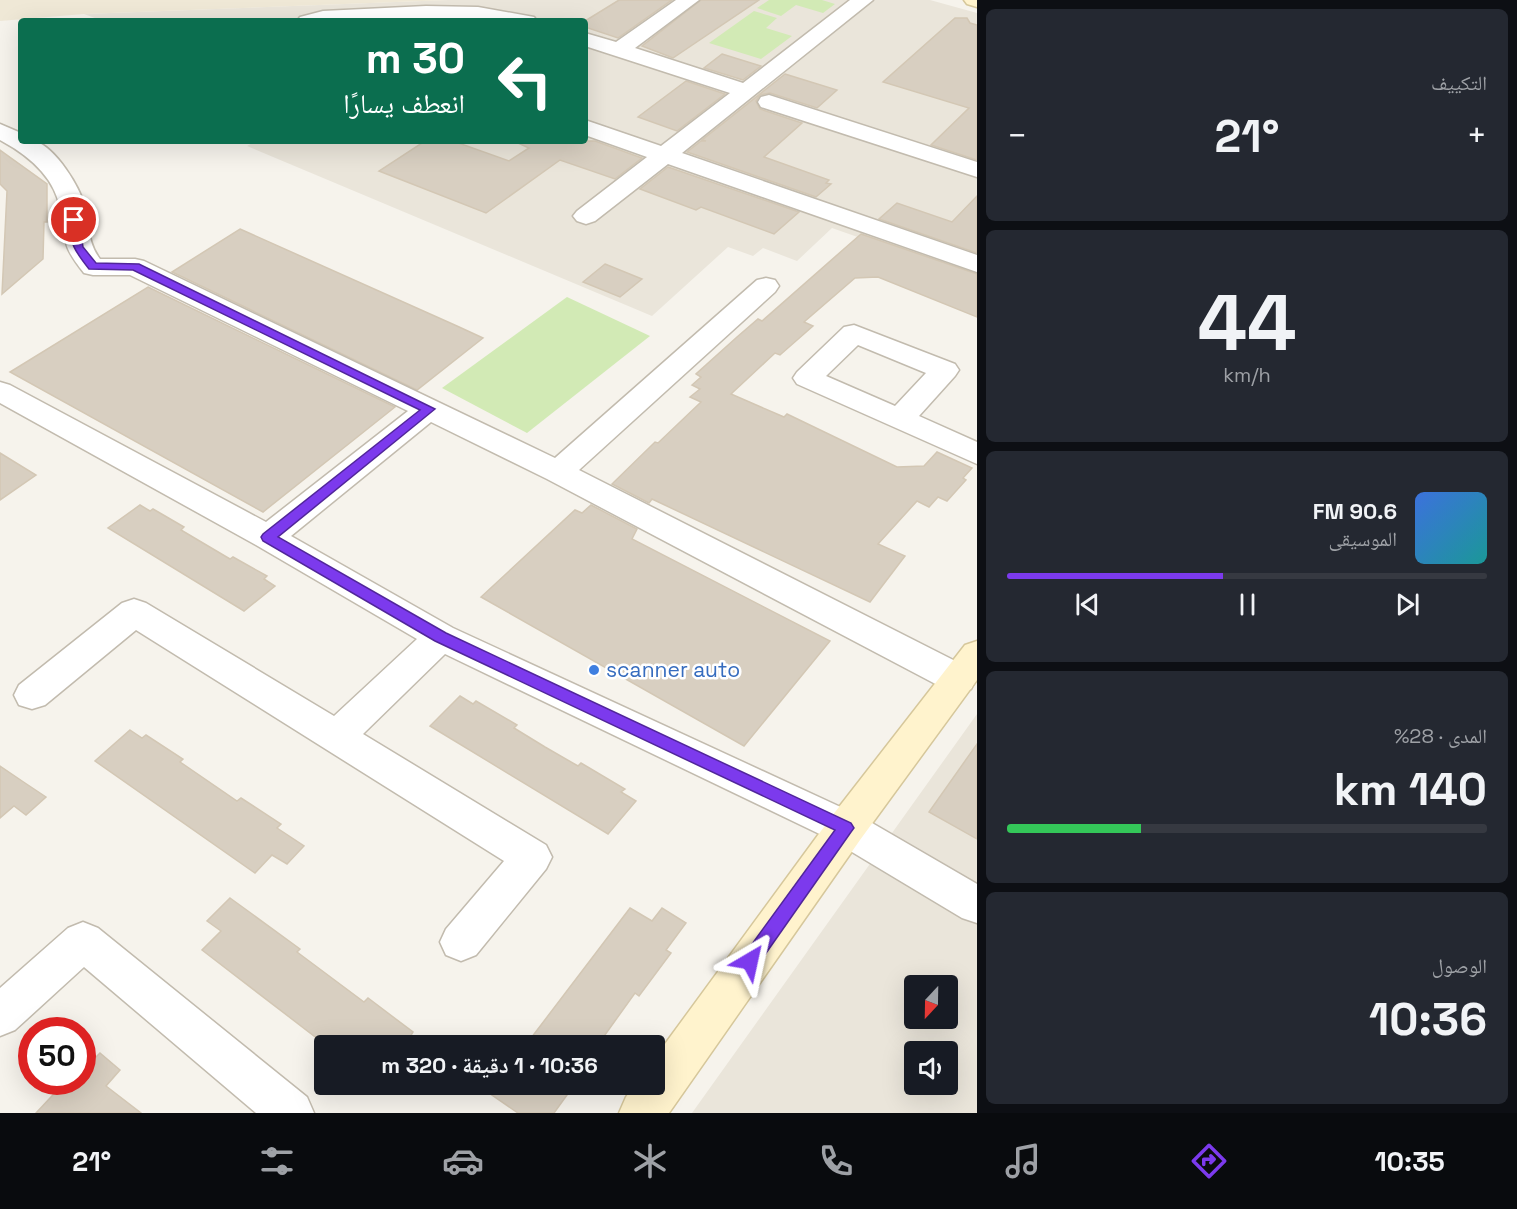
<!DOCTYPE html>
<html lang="ar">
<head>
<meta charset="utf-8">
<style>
  body { margin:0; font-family:"Space Grotesk","Noto Naskh Arabic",sans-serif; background:#242831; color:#f1f3f6; direction:rtl; height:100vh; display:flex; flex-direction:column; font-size:22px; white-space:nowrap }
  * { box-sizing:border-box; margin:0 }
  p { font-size:20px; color:#9ea1a6 }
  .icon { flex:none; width:33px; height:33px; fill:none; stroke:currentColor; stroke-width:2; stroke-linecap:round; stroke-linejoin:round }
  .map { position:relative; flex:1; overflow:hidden; direction:ltr }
  .drawer { display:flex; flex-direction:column; gap:9px; padding:9px; background:#0d0f14; width:540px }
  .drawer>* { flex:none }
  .guide { position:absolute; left:18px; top:18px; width:570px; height:126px; border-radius:6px; box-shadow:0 6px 24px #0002; direction:rtl; background:#0b6e4f; color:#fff; overflow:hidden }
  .needle { width:39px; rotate:202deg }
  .fabs { position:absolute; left:904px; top:975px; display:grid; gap:12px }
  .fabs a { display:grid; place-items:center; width:54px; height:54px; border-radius:6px; background:#171b24; box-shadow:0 6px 24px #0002; font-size:30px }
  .speed { position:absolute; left:18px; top:1017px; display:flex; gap:12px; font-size:30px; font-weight:700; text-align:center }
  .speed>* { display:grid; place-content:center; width:78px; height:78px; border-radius:50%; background:#171b24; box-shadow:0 6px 24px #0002; line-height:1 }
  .speed .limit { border:9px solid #d22; background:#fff; color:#111 }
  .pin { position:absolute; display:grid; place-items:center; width:51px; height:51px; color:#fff; margin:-26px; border:3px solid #fff; border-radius:50%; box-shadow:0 2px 6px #0007 }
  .me { position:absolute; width:66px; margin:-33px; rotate:36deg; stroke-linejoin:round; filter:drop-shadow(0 0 4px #0008) }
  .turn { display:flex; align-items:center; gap:21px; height:126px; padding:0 24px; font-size:27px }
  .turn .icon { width:78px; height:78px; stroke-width:2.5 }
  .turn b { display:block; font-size:42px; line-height:51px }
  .big { font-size:45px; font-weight:800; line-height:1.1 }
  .drawer .tile { flex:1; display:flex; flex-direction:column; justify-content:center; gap:9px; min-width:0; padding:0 21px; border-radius:9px; background:#242831 }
  .drawer .dial { align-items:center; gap:0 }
  .dial b { font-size:78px; line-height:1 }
  .song { display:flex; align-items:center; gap:18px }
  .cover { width:72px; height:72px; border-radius:9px; background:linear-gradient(135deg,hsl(220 70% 55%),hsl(180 70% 35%)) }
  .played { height:6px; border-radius:3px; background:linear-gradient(90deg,#7c3aed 45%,#363941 45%) }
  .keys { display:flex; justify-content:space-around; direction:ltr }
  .heat { display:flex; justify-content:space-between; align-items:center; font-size:33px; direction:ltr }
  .charge { height:9px; border-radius:4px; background:linear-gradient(90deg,#34c759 28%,#363941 0) }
  .trip { position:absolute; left:314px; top:1035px; width:351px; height:60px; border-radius:6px; background:#171b24; box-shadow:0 6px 24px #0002; font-weight:800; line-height:60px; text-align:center; direction:rtl }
  .dock { display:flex; height:96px; justify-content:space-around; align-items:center; background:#090b0e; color:#9ea1a6 }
  .dock .icon { width:42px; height:42px }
  .dock .on { color:#7c3aed }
  .dock b { font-size:27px; color:#f1f3f6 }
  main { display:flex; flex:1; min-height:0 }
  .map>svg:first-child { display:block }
</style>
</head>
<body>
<main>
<section class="drawer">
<div class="tile"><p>التكييف</p>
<div class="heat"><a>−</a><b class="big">21°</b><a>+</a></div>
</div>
<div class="tile dial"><b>44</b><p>km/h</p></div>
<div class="tile">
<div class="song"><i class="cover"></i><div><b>90.6 FM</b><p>الموسيقى</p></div></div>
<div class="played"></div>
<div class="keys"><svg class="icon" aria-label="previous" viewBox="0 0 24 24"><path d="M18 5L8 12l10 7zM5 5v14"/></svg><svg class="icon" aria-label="pause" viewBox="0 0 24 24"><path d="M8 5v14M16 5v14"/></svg><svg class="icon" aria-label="next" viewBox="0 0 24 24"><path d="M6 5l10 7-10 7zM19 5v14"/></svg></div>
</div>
<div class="tile"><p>المدى · 28%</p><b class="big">140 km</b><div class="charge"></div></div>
<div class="tile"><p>الوصول</p><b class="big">10:36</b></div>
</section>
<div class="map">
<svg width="977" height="1113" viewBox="0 0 977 1113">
  <rect width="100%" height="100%" fill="#f6f3ec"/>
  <g fill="#eae5da" fill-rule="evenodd">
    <polygon points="448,0 930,0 977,13 977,279 832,228 797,261 763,248 753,256 728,247 652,316 247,146 256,141 585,141 585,21 103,21 84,14"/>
    <path d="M977,714V1113H692ZM915,986H948V1018H915ZM915,1052H948V1084H915Z"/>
  </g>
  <polygon fill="#efe8d6" points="0,0 448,0 84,14 0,21"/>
  <g fill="#d2eab5">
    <polygon points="769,0 822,0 835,4 823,13 796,5 781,16 757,8"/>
    <polygon points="754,11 777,18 766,28 792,36 761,59 709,43"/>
    <polygon points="567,297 650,336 527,433 442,388"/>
  </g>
  <g fill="#d8cfc1" stroke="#d3c7b4" stroke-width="1.5">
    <polygon points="619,0 672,0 618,38 585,27 585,21"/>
    <polygon points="701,0 759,0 673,58 642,46"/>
    <polygon points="955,18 967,18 970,23 977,25 977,160 931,145 969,108 883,82"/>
    <polygon points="722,54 761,66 743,80 704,68"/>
    <polygon points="785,74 837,90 817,108 770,93 760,95 756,101 760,109 802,123 764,157 829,180 826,183 831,184 816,197 687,152 701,141 706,141 702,140"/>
    <polygon points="686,81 725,94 677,131 638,117"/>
    <polygon points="425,141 453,141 509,161 529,148 518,143 518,141 595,141 642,158 615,179 560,160 486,213 379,171"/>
    <polygon points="0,150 47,184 47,222 44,222 43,259 2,294 7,191 0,184"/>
    <polygon points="668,167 799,212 774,234 701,207 696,210 640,189"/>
    <polygon points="977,196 977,253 879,219 897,203 952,222"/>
    <polygon points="240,229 457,326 483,338 417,390 172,272"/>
    <polygon points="861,234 977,274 977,317 878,277 855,278 804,322 813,326 780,355 775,353 731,394 784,417 787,414 897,467 924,466 937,452 972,468 963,478 966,480 947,501 938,497 929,507 917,501 878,544 905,556 870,602 652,499 649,503 612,484 655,442 658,443 701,402 690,397 700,389 692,385 701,377 696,374 737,337 758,319 762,321"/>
    <polygon points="605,264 642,279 620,297 583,282"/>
    <polygon points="148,287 395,407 263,512 10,372"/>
    <polygon points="0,453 36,475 0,500"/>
    <polygon points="140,505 150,511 153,509 184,527 181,530 230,559 233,557 267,576 264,579 275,586 244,611 108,528"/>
    <polygon points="591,505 637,529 632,539 830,641 744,746 481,597 575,510 582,513"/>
    <polygon points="460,696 473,704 476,701 517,725 514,728 545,747 578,766 581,763 625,789 621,792 636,801 608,834 430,726"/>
    <polygon points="130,730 142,738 146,735 183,759 180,762 237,801 241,798 281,824 277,828 304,846 287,864 272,855 255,873 95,761"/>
    <polygon points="977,744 977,839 929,812"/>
    <polygon points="0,766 25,783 46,797 26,815 14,806 0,818"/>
    <polygon points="230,898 300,949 297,952 364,1002 368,998 413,1032 410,1037 422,1046 327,1046 202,950 221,931 207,921"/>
    <polygon points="630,908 652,921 662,908 686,923 666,950 671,953 639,996 635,993 597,1046 525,1046"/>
    <polygon points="100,1053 120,1070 106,1086 141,1113 36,1113 65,1082 70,1085 73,1082 82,1082 82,1071"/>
    <polygon points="495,1084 575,1084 554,1113 518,1113 489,1093"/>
  </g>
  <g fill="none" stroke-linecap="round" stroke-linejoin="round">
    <g stroke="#c2bbae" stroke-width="3">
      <g id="street">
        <polygon points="676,0 699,0 635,48 743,83 850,0 873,0 682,153 977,255 977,272 668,164 595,221 586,224 577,221 573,216 577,211 647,157 585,135 585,120 661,146 730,93 585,46 585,33 616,42"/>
        <polygon points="426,6 478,7 534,17 537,21 452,18 297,21 300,17 323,11"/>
        <polygon points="769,95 977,162 977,177 761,107 758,102 761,97"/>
        <path d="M0,124L21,133V141C25,141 31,140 35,141C56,148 80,187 85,207C90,226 87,242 100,259H135L144,261L555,458L757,280L766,278L775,280L779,286L775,292L579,470L971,669L976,679L971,689L958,693L945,689L547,479L431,422L291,536L453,628L860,816L977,884V923L962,918L832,840L445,654L363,734L546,845L552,857L546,869L476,955L461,961L446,955L440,942L446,929L504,861L136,630L45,705L32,709L19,705L14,695L19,685L122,603L134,599L146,603L334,716L417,639L256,545L0,403V382L10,385L266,522L408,411L130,275H93L84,273C60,243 67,241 60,208C54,176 28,155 0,140Z"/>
        <path d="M854,325L955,364L959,370L955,376L919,416L977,442V464L797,384L793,378L797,372L844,327ZM858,345L926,373L895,406L826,376Z"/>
        <polygon points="83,922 98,928 307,1097 314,1113 256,1113 84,967 15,1030 0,1036 0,988 68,928"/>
      </g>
    </g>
    <g stroke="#d6c79b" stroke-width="3">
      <g id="secondary">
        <polygon points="964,0 977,0 977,7 967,4"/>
        <polygon points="977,641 977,680 860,840 669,1113 619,1113 626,1097 635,1084 654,1084 654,1059 832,816 965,645"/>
      </g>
    </g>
    <use href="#street" fill="#fff" fill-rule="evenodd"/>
    <use href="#secondary" fill="#fff3cd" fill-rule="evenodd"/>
  </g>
  <path fill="#7c3aed" stroke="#51269a" stroke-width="1.5" d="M74,217L79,220L83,247L96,263L139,264L435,409L278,537L446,633L851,823L854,828L851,832L757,966L750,969L744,966L742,961L744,955L835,830L435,641L263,541L261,537L263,534L420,410L133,270L89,269C74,250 70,244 69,220Z"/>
  <circle fill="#3f7fe0" stroke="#fff" stroke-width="2" cx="594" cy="670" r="6"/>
  <g text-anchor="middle" stroke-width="5" stroke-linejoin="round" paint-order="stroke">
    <g font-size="21" fill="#366cbe" stroke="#fff" text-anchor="start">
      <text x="606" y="677">scanner auto</text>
    </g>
  </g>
</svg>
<div class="fabs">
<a><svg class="needle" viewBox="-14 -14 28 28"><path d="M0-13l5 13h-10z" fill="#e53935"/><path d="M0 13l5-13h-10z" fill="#9ea1a6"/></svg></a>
<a><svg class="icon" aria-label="sound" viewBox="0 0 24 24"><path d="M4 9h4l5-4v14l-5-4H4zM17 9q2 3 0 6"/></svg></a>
</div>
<div class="speed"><div class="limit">50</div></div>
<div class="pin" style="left:74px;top:220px;background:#d93025"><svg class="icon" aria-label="arrive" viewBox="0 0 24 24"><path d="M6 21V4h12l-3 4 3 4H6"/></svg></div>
<svg class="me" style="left:750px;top:961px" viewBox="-20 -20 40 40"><path d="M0-17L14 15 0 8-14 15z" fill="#7c3aed" stroke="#fff" stroke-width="4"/></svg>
<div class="trip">10:36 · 1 دقيقة · 320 m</div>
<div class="guide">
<div class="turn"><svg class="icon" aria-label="left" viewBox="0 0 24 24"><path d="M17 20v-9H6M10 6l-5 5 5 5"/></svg><div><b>30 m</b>انعطف يسارًا</div></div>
</div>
</div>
</main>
<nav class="dock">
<b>10:35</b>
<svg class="icon on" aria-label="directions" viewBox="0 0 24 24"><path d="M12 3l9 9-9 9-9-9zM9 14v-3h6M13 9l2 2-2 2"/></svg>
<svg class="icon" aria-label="music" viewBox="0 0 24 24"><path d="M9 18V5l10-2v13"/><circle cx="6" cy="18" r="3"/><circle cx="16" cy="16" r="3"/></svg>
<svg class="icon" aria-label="phone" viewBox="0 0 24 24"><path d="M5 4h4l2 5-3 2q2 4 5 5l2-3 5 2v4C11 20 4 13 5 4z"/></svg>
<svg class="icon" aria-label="climate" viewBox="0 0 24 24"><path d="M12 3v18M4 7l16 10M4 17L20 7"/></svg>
<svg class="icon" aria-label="car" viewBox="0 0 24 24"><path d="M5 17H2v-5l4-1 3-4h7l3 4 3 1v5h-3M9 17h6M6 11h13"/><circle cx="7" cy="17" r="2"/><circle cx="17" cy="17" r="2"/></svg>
<svg class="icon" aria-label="filters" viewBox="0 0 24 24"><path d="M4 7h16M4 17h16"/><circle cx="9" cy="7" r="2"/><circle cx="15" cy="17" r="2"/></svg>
<b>21°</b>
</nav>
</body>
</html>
